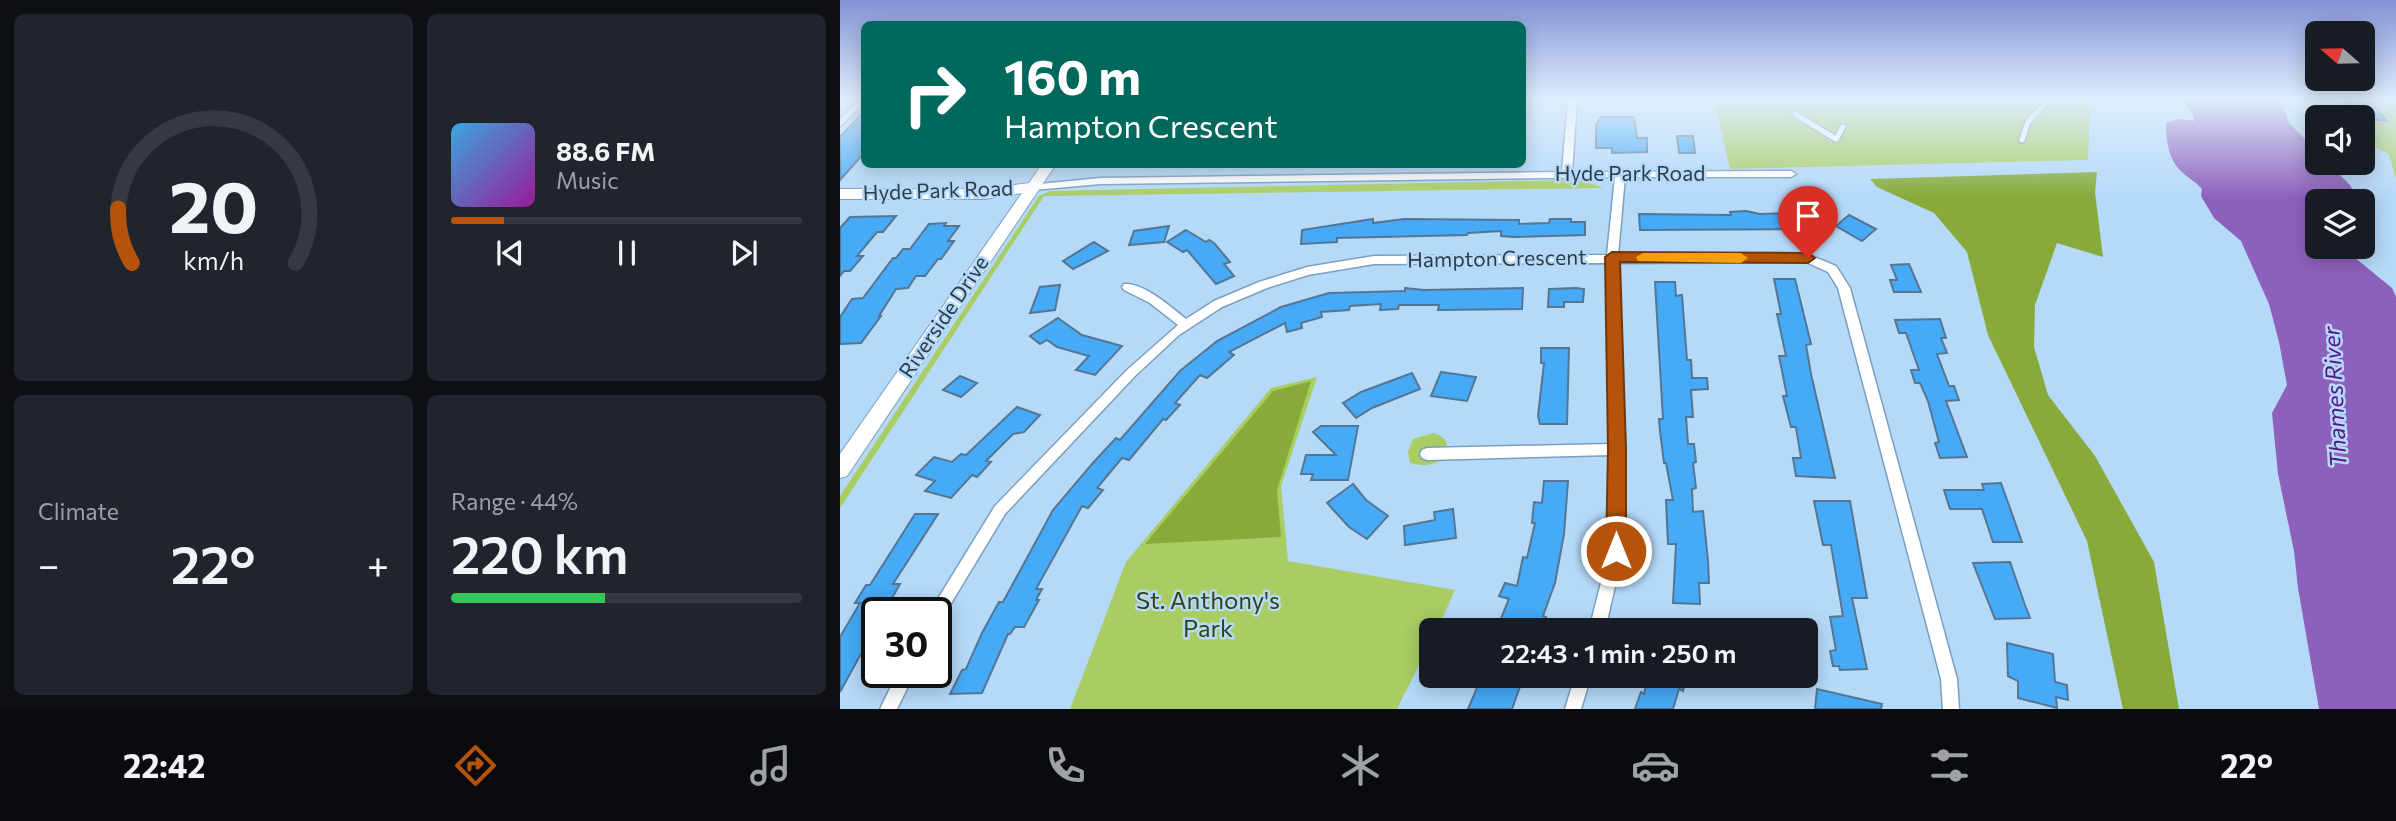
<!DOCTYPE html>
<html lang="en">
<head>
<meta charset="utf-8">
<style>
  body { margin:0; font-family:Commissioner,sans-serif; background:#20242c; color:#f1f3f6; height:100vh; display:flex; flex-direction:column; font-size:26px; white-space:nowrap }
  * { box-sizing:border-box; margin:0 }
  p { font-size:23px; color:#9ea1a6 }
  .icon { flex:none; width:38px; height:38px; fill:none; stroke:currentColor; stroke-width:2; stroke-linecap:round; stroke-linejoin:round }
  .map { position:relative; flex:1; overflow:hidden }
  .sheet { display:flex; flex-direction:column; gap:14px; padding:14px; background:#0d0f14; width:840px }
  .sheet>* { flex:none }
  .hud { position:absolute; left:21px; top:21px; width:665px; height:147px; border-radius:10px; box-shadow:0 4px 18px #0003; background:#00695c; color:#fff; overflow:hidden }
  .needle { width:46px; rotate:290deg }
  .buttons { position:absolute; left:1465px; top:21px; display:grid; gap:14px }
  .buttons a { display:grid; place-items:center; width:70px; height:70px; border-radius:10px; background:#171b24; box-shadow:0 4px 18px #0003; font-size:35px }
  .speed { position:absolute; left:21px; top:597px; display:flex; gap:14px; font-size:35px; font-weight:700; text-align:center }
  .speed>* { display:grid; place-content:center; width:91px; height:91px; border-radius:50%; background:#171b24; box-shadow:0 4px 18px #0003; line-height:1 }
  .speed .limit { border:4px solid #111; border-radius:10px; background:#fff; color:#111 }
  .pin { position:absolute; display:grid; place-items:center; width:60px; height:60px; color:#fff; margin:-72px -30px; border-radius:50% 50% 50% 0; rotate:-45deg; box-shadow:0 0 7px #0007 }
  .pin .icon { rotate:45deg }
  .me { position:absolute; width:77px; margin:-38px; rotate:0deg; stroke-linejoin:round; filter:drop-shadow(0 0 5px #0008) }
  .turn { display:flex; align-items:center; gap:24px; height:147px; padding:0 28px; font-size:32px }
  .turn .icon { width:91px; height:91px; stroke-width:2.5 }
  .turn b { display:block; font-size:49px; line-height:60px }
  .big { font-size:52px; font-weight:600; line-height:1.1 }
  .sheet .tile { flex:1; display:flex; flex-direction:column; justify-content:center; gap:10px; min-width:0; padding:0 24px; border-radius:10px; background:#20242c }
  .sheet .dial { align-items:center; gap:0 }
  .dial svg { height:182px; overflow:visible; fill:none; stroke:#363941; stroke-width:7; stroke-linecap:round; text-anchor:middle }
  .dial text { fill:#f1f3f6; stroke:none }
  .song { display:flex; align-items:center; gap:21px }
  .cover { width:84px; height:84px; border-radius:10px; background:linear-gradient(135deg,hsl(200 70% 55%),hsl(300 70% 35%)) }
  .played { height:7px; border-radius:4px; background:linear-gradient(90deg,#b45309 15%,#363941 15%) }
  .keys { display:flex; justify-content:space-around; direction:ltr }
  .heat { display:flex; justify-content:space-between; align-items:center; font-size:38px; direction:ltr }
  .charge { height:10px; border-radius:5px; background:linear-gradient(90deg,#34c759 44%,#363941 0) }
  .sheet .tiles { flex:1; display:grid; gap:14px; grid-template-columns:repeat(2,1fr) }
  .trip { position:absolute; left:579px; top:618px; width:399px; height:70px; border-radius:10px; background:#171b24; box-shadow:0 4px 18px #0003; font-weight:600; line-height:70px; text-align:center }
  .menu { display:flex; height:112px; justify-content:space-around; align-items:center; background:#090b0e; color:#9ea1a6 }
  .menu .icon { width:49px; height:49px }
  .menu .active { color:#b45309 }
  .menu b { font-size:32px; color:#f1f3f6 }
  main { display:flex; flex:1; min-height:0 }
  .map>svg:first-child { display:block }
</style>
</head>
<body>
<main>
<section class="sheet">
<div class="tiles">
<div class="tile dial"><svg viewBox="0 0 100 80">
<path d="M14 69A42 42 0 1 1 86 69"/>
<path d="M14 69A42 42 0 0 1 8 45" stroke="#b45309"/>
<text x="50" y="56" font-size="32" font-weight="700">20</text>
<text x="50" y="72" font-size="11">km/h</text>
</svg></div>
<div class="tile">
<div class="song"><i class="cover"></i><div><b>88.6 FM</b><p>Music</p></div></div>
<div class="played"></div>
<div class="keys"><svg class="icon" aria-label="previous" viewBox="0 0 24 24"><path d="M18 5L8 12l10 7zM5 5v14"/></svg><svg class="icon" aria-label="pause" viewBox="0 0 24 24"><path d="M8 5v14M16 5v14"/></svg><svg class="icon" aria-label="next" viewBox="0 0 24 24"><path d="M6 5l10 7-10 7zM19 5v14"/></svg></div>
</div>
<div class="tile"><p>Climate</p>
<div class="heat"><a>−</a><b class="big">22°</b><a>+</a></div>
</div>
<div class="tile"><p>Range · 44%</p><b class="big">220 km</b><div class="charge"></div></div>
</div>
</section>
<div class="map">
<svg width="1556" height="709" viewBox="0 0 1556 709">
  <rect width="100%" height="100%" fill="#b5d9f9"/>
  <g fill="#a9cd63">
    <polygon points="874,99 1250,99 1248,160 890,169"/>
    <polygon points="1513,99 1556,99 1556,179 1549,154 1525,142 1522,117 1518,117"/>
    <polygon points="730,180 748,182 763,188 204,196 0,508 0,496 199,196 210,191"/>
    <polygon points="477,377 441,486 448,561 615,590 597,630 592,630 591,641 557,709 230,709 286,562 431,388"/>
    <path d="M593,433C606,437 608,442 607,455C594,466 586,467 570,463L568,452L573,439Z"/>
  </g>
  <g fill="#87aa3a">
    <polygon points="1257,172 1255,193 1263,257 1217,243 1195,305 1194,347 1208,395 1255,456 1314,562 1339,709 1283,709 1247,541 1148,335 1127,252 1094,213 1037,187 1030,179"/>
    <polygon points="471,381 437,490 441,537 305,544 433,391"/>
  </g>
  <path fill="#8e60bd" d="M1340,99H1440L1449,123L1477,151V163H1488L1510,185L1519,201H1477V247H1513L1514,257L1552,288L1556,297V709H1479L1458,588L1454,551L1438,474L1432,413L1447,385L1439,342L1429,304L1401,241L1374,218L1361,196L1362,189C1355,181 1348,178 1341,171C1328,159 1326,139 1326,123L1339,119L1354,121L1353,114Z"/>
  <g fill="#46aaf6" stroke="#557693" stroke-width="2">
    <polygon points="1503,102 1532,104 1547,121 1516,117"/>
    <polygon points="24,112 24,153 0,180 0,137"/>
    <polygon points="761,117 794,117 797,138 807,138 807,152 772,153 772,148 756,148 756,125"/>
    <polygon points="837,136 853,136 855,153 839,153"/>
    <polygon points="906,211 920,214 983,212 988,229 800,230 799,214 891,215 890,212"/>
    <polygon points="1009,215 1036,229 1022,241 996,226"/>
    <polygon points="56,216 43,232 37,232 17,256 23,256 10,271 4,271 0,276 0,228 10,217"/>
    <polygon points="533,219 533,223 564,219 679,220 679,224 709,223 710,219 731,219 731,222 745,222 745,235 673,237 661,236 661,231 628,233 627,235 497,238 497,242 461,244 462,230"/>
    <polygon points="106,223 104,226 119,226 108,241 114,241 101,259 98,259 85,276 76,276 68,288 56,289 39,316 41,316 21,343 0,344 0,317 12,299 23,298 53,258 56,258 63,249 70,249 89,224"/>
    <polygon points="329,226 324,242 289,245 294,231"/>
    <polygon points="346,230 366,242 369,240 374,243 390,262 384,264 394,276 376,284 347,250 343,252 327,242"/>
    <polygon points="254,242 268,251 233,269 223,261"/>
    <polygon points="1069,264 1081,292 1054,292 1050,280 1057,280 1051,265"/>
    <polygon points="934,279 955,279 971,344 966,345 971,374 995,478 956,476 953,458 961,458 956,427 951,427 943,396 947,396 939,356 946,356 937,314 941,314"/>
    <polygon points="815,282 835,282 836,296 842,295 847,360 851,360 852,378 867,378 868,389 851,390 853,417 846,417 848,444 854,444 856,462 853,463 856,488 852,489 853,512 863,511 868,561 869,583 859,583 860,604 833,603 836,544 828,544 826,500 833,500 826,463 824,463 820,431 819,419 823,419"/>
    <polygon points="220,285 215,310 190,313 200,287"/>
    <polygon points="565,288 584,290 683,288 682,309 598,310 599,305 559,305 558,309 540,310 541,304 510,306 509,310 481,312 482,317 461,323 462,328 447,332 445,323 389,352 394,355 367,378 360,375 335,403 340,405 326,420 323,419 289,460 282,458 257,488 263,490 248,508 242,506 196,589 202,589 196,600 199,600 184,627 175,627 170,634 168,634 142,693 110,694 122,670 126,669 142,633 159,602 163,602 213,510 252,464 276,438 280,440 340,371 377,341 441,307 489,293 565,291"/>
    <polygon points="736,288 744,289 743,302 724,302 724,307 708,307 709,289"/>
    <polygon points="218,318 242,335 282,346 255,375 236,370 249,356 217,347 207,340 200,344 190,336"/>
    <polygon points="1100,319 1106,338 1101,338 1107,353 1097,354 1109,386 1114,386 1119,400 1106,401 1127,457 1100,458 1095,443 1099,442 1088,401 1080,383 1075,383 1071,370 1079,370 1066,333 1059,333 1055,320"/>
    <polygon points="701,348 729,348 727,424 700,424 698,416 704,363 701,363"/>
    <polygon points="601,372 636,377 627,401 591,396"/>
    <polygon points="572,373 580,389 532,408 516,418 503,403 521,392"/>
    <polygon points="120,376 137,383 121,397 103,390"/>
    <polygon points="177,407 200,415 184,432 173,434 146,461 151,462 137,477 132,475 111,498 85,491 95,481 76,475 94,457 112,462 121,454 126,455"/>
    <polygon points="481,426 518,426 508,480 471,480 473,474 461,474 466,455 496,455 473,432"/>
    <polygon points="704,481 728,481 724,534 715,583 703,616 706,617 701,630 682,630 659,623 669,599 659,596 665,583 677,586 683,557 687,558 695,523 692,523 694,502 702,503"/>
    <polygon points="1161,483 1182,542 1153,542 1142,509 1110,509 1104,490 1144,490 1142,484"/>
    <polygon points="513,484 526,500 548,516 527,539 509,527 487,503"/>
    <polygon points="974,501 1010,501 1027,598 1012,598 1027,669 1000,670 999,666 993,666 990,651 996,650 990,617 1003,616 991,545 983,545"/>
    <polygon points="613,509 616,538 565,545 564,526 595,520 594,512"/>
    <polygon points="75,514 98,514 53,584 60,584 46,609 37,612 37,621 25,643 27,643 0,692 0,637 20,603 15,603 26,585 30,585"/>
    <polygon points="1170,562 1185,605 1190,618 1155,619 1133,563"/>
    <polygon points="1167,643 1213,654 1215,682 1227,685 1228,700 1216,697 1217,708 1178,698 1178,681 1168,676"/>
    <polygon points="642,676 680,676 677,683 681,684 672,709 628,709"/>
    <polygon points="808,676 847,676 843,691 839,689 833,709 795,709 801,692 804,694"/>
    <polygon points="977,689 1042,704 1041,709 975,709"/>
  </g>
  <g fill="none" stroke-linecap="round" stroke-linejoin="round">
    <g stroke="#7c9fbd" stroke-width="8">
      <g id="service">
        <polyline points="955,114 996,139 1003,127"/>
        <polyline points="0,123 24,99"/>
        <polyline points="1182,140 1188,122 1209,99"/>
      </g>
    </g>
    <g stroke="#7c9fbd" stroke-width="3">
      <g id="minor">
        <path d="M728,99H737L732,172L951,171L956,174L951,177H785L778,255L967,254L996,266L1010,288L1117,679L1119,709H1103L1101,679L998,288L988,272L966,262L778,263L784,449L783,551L765,630H749L769,551L770,455L587,460L582,458L580,454L582,450L587,448L770,444L767,263L534,264L468,275L427,288L382,307L339,335L295,376L165,514L101,620L96,622V612H89L91,610L155,506L287,370L338,325L310,303L284,290L282,287L284,284C303,282 331,307 346,319L374,301L419,282L467,267L534,256L767,255L775,177L260,184L194,190L190,189V185L260,178L722,172Z"/>
        <polygon points="58,672 75,672 57,709 40,709"/>
        <polygon points="735,676 751,676 741,709 725,709"/>
      </g>
    </g>
    <g stroke="#7c9fbd" stroke-width="2">
      <polygon id="secondary" points="202,164 216,164 7,476 0,478 0,454 182,193 144,199 0,199 0,189 144,189 189,183"/>
    </g>
    <use href="#service" stroke="#fff" stroke-width="5"/>
    <use href="#minor" fill="#fff" fill-rule="evenodd"/>
    <use href="#secondary" fill="#fff" fill-rule="evenodd"/>
  </g>
  <linearGradient id="sky" x2="0" y2="1"><stop stop-color="#8492d7"/><stop offset="0.5" stop-color="#deeefc"/><stop offset="1" stop-color="#deeefc" stop-opacity="0"/></linearGradient>
  <rect width="1556" height="198" fill="url(#sky)"/>
  <polygon fill="#b45309" stroke="#753606" stroke-width="2" points="772,252 968,253 975,258 968,263 780,262 786,449 786,551 783,557 776,560 769,557 766,551 768,449 765,257"/>
  <polygon fill="#f59e0b" points="803,253 901,253 908,258 901,263 798,261 796,257"/>
  <g text-anchor="middle" stroke-width="5" stroke-linejoin="round" paint-order="stroke">
    <g font-size="21" fill="#2e3c49" stroke="#b5d9f9">
      <text x="790" y="181">Hyde Park Road</text>
      <text transform="translate(98 191) rotate(-2)" y="7">Hyde Park Road</text>
      <text transform="translate(657 259) rotate(-1)" y="7">Hampton Crescent</text>
      <text transform="translate(104 317) rotate(-56)" y="7">Riverside Drive</text>
    </g>
    <g font-size="23" font-style="italic" fill="#571588" stroke="#b5d9f9">
      <text transform="translate(1495 397) rotate(-93)" y="8">Thames River</text>
    </g>
    <g font-size="24" fill="#334114" stroke="#b5d9f9">
      <text x="368" y="609">St. Anthony's<tspan x="368" dy="28">Park</tspan></text>
    </g>
  </g>
</svg>
<div class="buttons">
<a><svg class="needle" viewBox="-14 -14 28 28"><path d="M0-13l5 13h-10z" fill="#e53935"/><path d="M0 13l5-13h-10z" fill="#9ea1a6"/></svg></a>
<a><svg class="icon" aria-label="sound" viewBox="0 0 24 24"><path d="M4 9h4l5-4v14l-5-4H4zM17 9q2 3 0 6"/></svg></a>
<a><svg class="icon" aria-label="layers" viewBox="0 0 24 24"><path d="M12 4l9 5-9 5-9-5zM3 14l9 5 9-5"/></svg></a>
</div>
<div class="speed"><div class="limit">30</div></div>
<div class="pin" style="left:968px;top:258px;background:#d93025"><svg class="icon" aria-label="arrive" viewBox="0 0 24 24"><path d="M6 21V4h12l-3 4 3 4H6"/></svg></div>
<svg class="me" style="left:776px;top:551px" viewBox="-20 -20 40 40"><circle r="17" fill="#b45309" stroke="#fff" stroke-width="3"/><path d="M0-11L8 9 0 5-8 9z" fill="#fff"/></svg>
<div class="trip">22:43 · 1 min · 250 m</div>
<div class="hud">
<div class="turn"><svg class="icon" aria-label="right" viewBox="0 0 24 24"><path d="M7 20v-9h11M14 6l5 5-5 5"/></svg><div><b>160 m</b>Hampton Crescent</div></div>
</div>
</div>
</main>
<nav class="menu">
<b>22:42</b>
<svg class="icon active" aria-label="directions" viewBox="0 0 24 24"><path d="M12 3l9 9-9 9-9-9zM9 14v-3h6M13 9l2 2-2 2"/></svg>
<svg class="icon" aria-label="music" viewBox="0 0 24 24"><path d="M9 18V5l10-2v13"/><circle cx="6" cy="18" r="3"/><circle cx="16" cy="16" r="3"/></svg>
<svg class="icon" aria-label="phone" viewBox="0 0 24 24"><path d="M5 4h4l2 5-3 2q2 4 5 5l2-3 5 2v4C11 20 4 13 5 4z"/></svg>
<svg class="icon" aria-label="climate" viewBox="0 0 24 24"><path d="M12 3v18M4 7l16 10M4 17L20 7"/></svg>
<svg class="icon" aria-label="car" viewBox="0 0 24 24"><path d="M5 17H2v-5l4-1 3-4h7l3 4 3 1v5h-3M9 17h6M6 11h13"/><circle cx="7" cy="17" r="2"/><circle cx="17" cy="17" r="2"/></svg>
<svg class="icon" aria-label="filters" viewBox="0 0 24 24"><path d="M4 7h16M4 17h16"/><circle cx="9" cy="7" r="2"/><circle cx="15" cy="17" r="2"/></svg>
<b>22°</b>
</nav>
</body>
</html>
